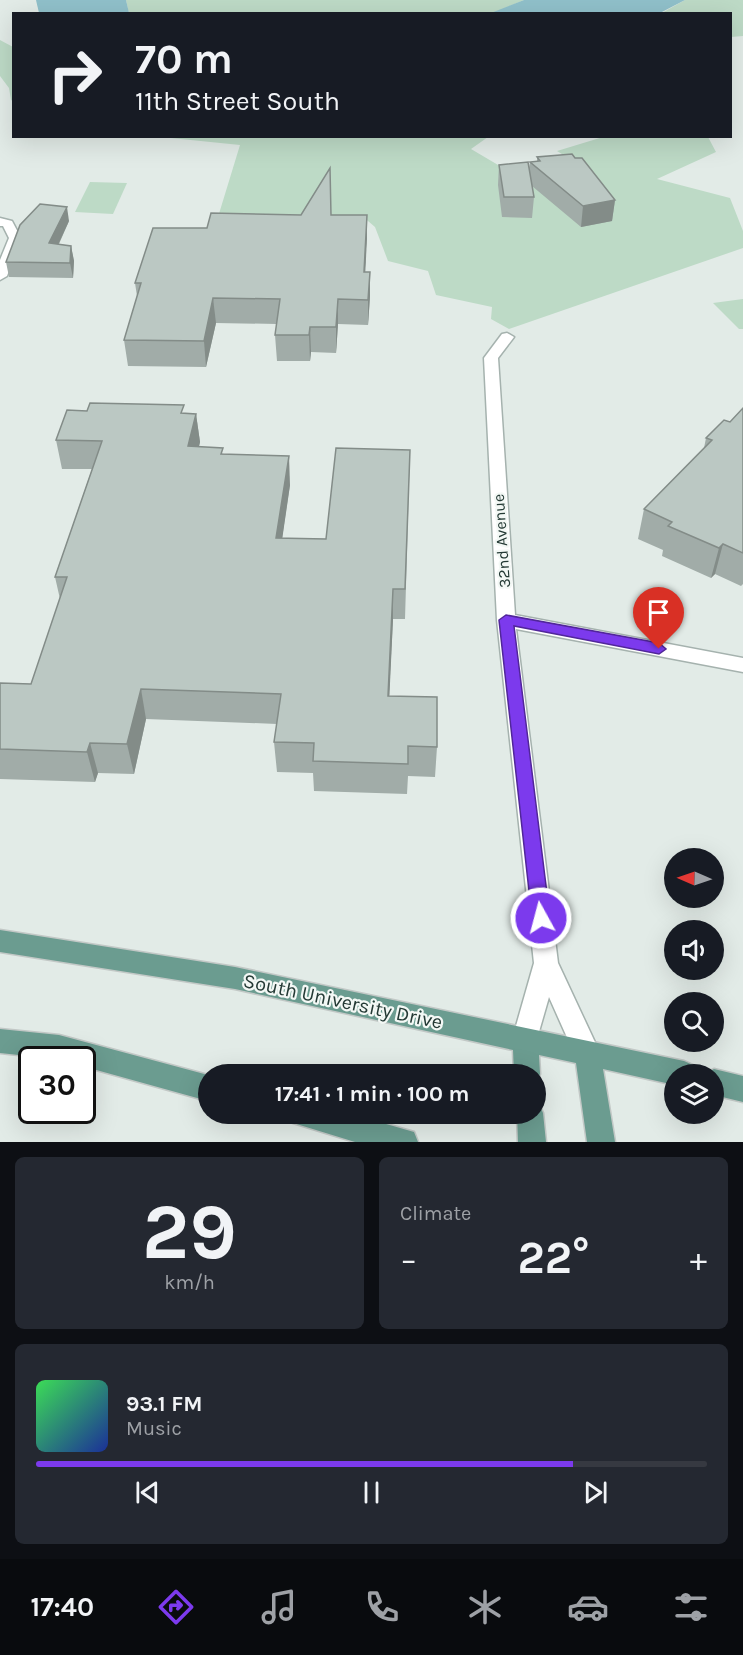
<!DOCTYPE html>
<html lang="en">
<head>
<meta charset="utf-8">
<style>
  body { margin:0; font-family:Karla,sans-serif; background:#242831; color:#f1f3f6; height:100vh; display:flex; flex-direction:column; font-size:22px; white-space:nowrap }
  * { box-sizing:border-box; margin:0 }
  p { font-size:20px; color:#9ea1a6 }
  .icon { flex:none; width:33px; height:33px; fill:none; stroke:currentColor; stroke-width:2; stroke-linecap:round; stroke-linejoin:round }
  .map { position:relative; height:1142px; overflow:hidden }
  .side { display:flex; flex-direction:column; gap:15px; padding:15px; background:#0d0f14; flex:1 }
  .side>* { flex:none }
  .guide { position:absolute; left:12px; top:12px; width:720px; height:126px; border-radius:0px; box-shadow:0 6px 24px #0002; background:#171b24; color:#f1f3f6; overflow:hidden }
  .needle { width:39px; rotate:272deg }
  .tools { position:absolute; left:664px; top:848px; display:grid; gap:12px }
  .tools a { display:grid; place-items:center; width:60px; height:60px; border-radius:50%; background:#171b24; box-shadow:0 6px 24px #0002; font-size:30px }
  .speed { position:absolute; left:18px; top:1046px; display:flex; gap:12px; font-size:30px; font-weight:700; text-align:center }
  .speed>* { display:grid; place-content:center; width:78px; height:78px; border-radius:50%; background:#171b24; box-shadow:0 6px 24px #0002; line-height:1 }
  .speed .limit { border:3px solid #111; border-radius:9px; background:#fff; color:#111 }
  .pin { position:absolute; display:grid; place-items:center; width:51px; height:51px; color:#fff; margin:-62px -26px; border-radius:50% 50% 50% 0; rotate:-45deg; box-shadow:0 0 6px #0007 }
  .pin .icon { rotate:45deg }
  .me { position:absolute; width:66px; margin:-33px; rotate:353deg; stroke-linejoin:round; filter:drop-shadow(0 0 4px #0008) }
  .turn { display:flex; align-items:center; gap:21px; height:126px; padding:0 24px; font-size:27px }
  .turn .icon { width:78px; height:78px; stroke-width:2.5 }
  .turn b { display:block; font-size:42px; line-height:51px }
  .big { font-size:45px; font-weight:700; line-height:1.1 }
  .side .tile { flex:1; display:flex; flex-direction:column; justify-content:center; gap:9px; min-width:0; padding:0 21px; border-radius:9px; background:#242831 }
  .side .dial { align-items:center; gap:0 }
  .dial b { font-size:78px; line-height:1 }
  .song { display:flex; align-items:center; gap:18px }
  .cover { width:72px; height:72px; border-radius:9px; background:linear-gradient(135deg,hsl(130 70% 55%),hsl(230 70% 35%)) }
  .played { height:6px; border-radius:3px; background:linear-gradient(90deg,#7c3aed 80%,#363941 80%) }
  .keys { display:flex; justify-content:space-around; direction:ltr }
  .heat { display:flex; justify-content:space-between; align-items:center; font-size:33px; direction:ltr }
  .side .tiles { flex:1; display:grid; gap:15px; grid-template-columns:1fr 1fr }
  .tile:last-child { grid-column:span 2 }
  .trip { position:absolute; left:198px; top:1064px; width:348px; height:60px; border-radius:30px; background:#171b24; box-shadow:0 6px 24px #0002; font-weight:700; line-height:60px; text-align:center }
  .tab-bar { display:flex; height:96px; justify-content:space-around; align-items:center; background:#090b0e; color:#9ea1a6 }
  .tab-bar .icon { width:42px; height:42px }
  .tab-bar .on { color:#7c3aed }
  .tab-bar b { font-size:27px; color:#f1f3f6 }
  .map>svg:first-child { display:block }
</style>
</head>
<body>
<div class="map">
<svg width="743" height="1142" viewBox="0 0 743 1142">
  <rect width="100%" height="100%" fill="#e2ebe7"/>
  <g fill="#bddac6">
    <polygon points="126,0 524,0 491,14 129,14"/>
    <polygon points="685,0 743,0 743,36 731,37 730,14 660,14"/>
    <polygon points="0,40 13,47 13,101 11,100 9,88 0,76"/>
    <polygon points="161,137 488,137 471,149 517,176 596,175 557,151 603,137 708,137 716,152 657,179 730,198 743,231 743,248 509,329 491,319 492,307 436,295 428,271 388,261 375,227 361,215 348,230 218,217 240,145"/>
    <polygon points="90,182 127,183 113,214 75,212"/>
    <polygon points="743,299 743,329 739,329 713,303"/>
  </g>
  <g fill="#90c0ca">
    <polygon points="36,0 126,0 129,13 39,13"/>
    <polygon points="524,0 685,0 660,13 491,13"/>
  </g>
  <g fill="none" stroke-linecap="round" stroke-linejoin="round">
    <g stroke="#a5b2ae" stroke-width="3">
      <g id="minor">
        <polygon points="0,218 12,221 21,238 7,276 0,280 0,260 9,238 3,226 0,226"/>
        <polygon points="507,333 514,337 498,358 515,615 743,658 743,672 516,629 558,963 600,1053 596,1062 587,1065 578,1062 549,997 534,1049 525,1052 516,1049 512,1040 534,963 497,620 484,358 502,334"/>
      </g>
    </g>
    <g stroke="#c2c8c6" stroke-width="3">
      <g id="major">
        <polygon points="0,930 235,967 684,1061 693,1065 697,1074 675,1074 675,1085 603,1069 615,1142 587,1142 576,1063 539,1055 540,1074 536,1083 536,1074 514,1074 513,1050 235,989 0,952"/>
        <polygon points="0,1029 59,1035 208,1075 208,1101 82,1066 82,1059 56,1059 0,1053"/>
        <polygon points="714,1069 743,1076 743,1102 714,1095 714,1074 704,1074"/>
        <polygon points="536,1102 539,1104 543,1113 546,1142 518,1142 517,1113 536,1113"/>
        <polygon points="286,1113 348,1113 414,1132 418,1142 355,1142 290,1122"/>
      </g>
    </g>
    <use href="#minor" fill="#fff" fill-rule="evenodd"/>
    <use href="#major" fill="#6b9c90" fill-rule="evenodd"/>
  </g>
  <g fill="#a1aca8">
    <polygon points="537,157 575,158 615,200 612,221 581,227 532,186 534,197 532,218 502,217 498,185 499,165 529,168 530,162 537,162"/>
    <polygon points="331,215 367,215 365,272 370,296 368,325 338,324 336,353 311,352 310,361 277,361 275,335 277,324 216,323 206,367 128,366 124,340 137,296 135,283 207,228"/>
    <polygon points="69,221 59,244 71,246 74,261 73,278 9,277 6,262"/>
    <polygon points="743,408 743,584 741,586 715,574 711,578 662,556 663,550 638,539 644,509 704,448 706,438 730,422"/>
    <polygon points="87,411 196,414 200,442 199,447 224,454 290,485 282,538 326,539 410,450 405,619 393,619 389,696 437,747 435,777 408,776 407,794 314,791 313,773 277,772 274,742 277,724 146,719 134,774 98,773 95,782 0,779 0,683 31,684 60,599 55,577 92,469 62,469 56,440"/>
  </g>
  <g fill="#838c88">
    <polygon points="615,200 612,221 581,227 583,206"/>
    <polygon points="67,207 69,221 52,258 49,243"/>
    <polygon points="367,215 367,239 364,296 364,272"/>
    <polygon points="71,246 74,261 73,278 70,263"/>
    <polygon points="370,272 370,296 368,325 368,300"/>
    <polygon points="213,298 216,323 206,367 204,341"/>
    <polygon points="338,299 338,324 336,353 336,327"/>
    <polygon points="310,327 311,352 310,361 309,335"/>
    <polygon points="196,414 200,442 191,476 188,446"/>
    <polygon points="289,456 290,485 278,568 276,538"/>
    <polygon points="723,544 715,574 711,578 719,548"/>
    <polygon points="393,589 393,619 388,726 388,696"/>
    <polygon points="141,689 146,719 134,774 127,744"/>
    <polygon points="90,743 98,773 95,782 87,752"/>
  </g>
  <g fill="#bbc8c3" stroke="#838c88" stroke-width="1.5">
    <polygon points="572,154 575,158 582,158 615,200 583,206 530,162 540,161 537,157"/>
    <polygon points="528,162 534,197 504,197 499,165"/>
    <polygon points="330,168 331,215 367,215 364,272 370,272 368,300 338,299 336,327 310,327 309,335 275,335 280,299 213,298 204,341 124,340 141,283 135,283 153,228 207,228 211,213 301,215"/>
    <polygon points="40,204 67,207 49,243 71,246 70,263 6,262 20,225"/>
    <polygon points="90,403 184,405 181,413 196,414 188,446 223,448 221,454 289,456 276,538 326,539 336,448 410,450 405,589 393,589 388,696 437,697 437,747 408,746 408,764 313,761 314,743 274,742 281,694 141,689 127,744 90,743 87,752 0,749 0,683 31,684 67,577 55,577 102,441 56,440 67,410 87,411"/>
    <polygon points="743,408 743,553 723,544 719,548 668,526 672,522 644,509 712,440 706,438 724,420 730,422"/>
  </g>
  <polygon fill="#7c3aed" stroke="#51269a" stroke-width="1.5" points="506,615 659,643 666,649 659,654 514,626 550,918 547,923 541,926 534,923 532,918 499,620"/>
  <g text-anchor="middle" stroke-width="4.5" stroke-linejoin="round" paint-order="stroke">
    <g font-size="16" fill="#243a35" stroke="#f3f8f5">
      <text transform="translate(501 541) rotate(-94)" y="6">32nd Avenue</text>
    </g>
    <g font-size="20" fill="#243a35" stroke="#f3f8f5">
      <text transform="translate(343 1001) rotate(12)" y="7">South University Drive</text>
    </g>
  </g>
</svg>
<div class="tools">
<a><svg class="needle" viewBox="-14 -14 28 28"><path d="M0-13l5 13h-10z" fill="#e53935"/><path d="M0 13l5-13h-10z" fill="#9ea1a6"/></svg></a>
<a><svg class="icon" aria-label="sound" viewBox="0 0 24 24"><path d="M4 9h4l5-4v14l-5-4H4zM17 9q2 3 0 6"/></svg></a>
<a><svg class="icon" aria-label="search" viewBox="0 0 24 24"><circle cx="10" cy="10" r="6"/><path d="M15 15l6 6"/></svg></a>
<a><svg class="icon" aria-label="layers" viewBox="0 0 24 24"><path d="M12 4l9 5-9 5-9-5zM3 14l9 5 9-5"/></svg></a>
</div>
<div class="speed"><div class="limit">30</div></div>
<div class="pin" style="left:659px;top:649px;background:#d93025"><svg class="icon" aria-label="arrive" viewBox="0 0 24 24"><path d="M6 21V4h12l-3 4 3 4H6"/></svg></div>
<svg class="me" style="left:541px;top:918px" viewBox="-20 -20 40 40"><circle r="17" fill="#7c3aed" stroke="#fff" stroke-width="3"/><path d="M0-11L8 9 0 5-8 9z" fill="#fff"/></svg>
<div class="trip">17:41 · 1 min · 100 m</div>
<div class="guide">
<div class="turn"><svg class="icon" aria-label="right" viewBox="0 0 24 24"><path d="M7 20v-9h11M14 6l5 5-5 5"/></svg><div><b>70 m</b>11th Street South</div></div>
</div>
</div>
<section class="side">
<div class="tiles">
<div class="tile dial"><b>29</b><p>km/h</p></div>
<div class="tile"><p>Climate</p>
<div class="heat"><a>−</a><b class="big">22°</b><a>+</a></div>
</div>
<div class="tile">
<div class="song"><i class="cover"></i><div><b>93.1 FM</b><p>Music</p></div></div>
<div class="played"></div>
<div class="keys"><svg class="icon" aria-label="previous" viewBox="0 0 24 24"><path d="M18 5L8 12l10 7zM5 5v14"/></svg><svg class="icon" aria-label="pause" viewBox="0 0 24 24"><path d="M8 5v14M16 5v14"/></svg><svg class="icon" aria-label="next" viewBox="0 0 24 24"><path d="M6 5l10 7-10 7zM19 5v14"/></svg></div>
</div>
</div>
</section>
<nav class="tab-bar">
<b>17:40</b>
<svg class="icon on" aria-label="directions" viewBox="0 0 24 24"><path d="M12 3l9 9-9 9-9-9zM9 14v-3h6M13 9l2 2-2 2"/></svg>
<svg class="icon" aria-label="music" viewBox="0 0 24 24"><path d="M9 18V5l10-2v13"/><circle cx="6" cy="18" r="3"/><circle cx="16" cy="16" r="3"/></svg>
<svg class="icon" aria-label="phone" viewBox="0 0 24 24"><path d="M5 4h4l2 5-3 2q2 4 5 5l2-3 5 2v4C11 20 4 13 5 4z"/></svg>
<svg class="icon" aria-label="climate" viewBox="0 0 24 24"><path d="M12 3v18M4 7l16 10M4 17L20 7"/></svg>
<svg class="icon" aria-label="car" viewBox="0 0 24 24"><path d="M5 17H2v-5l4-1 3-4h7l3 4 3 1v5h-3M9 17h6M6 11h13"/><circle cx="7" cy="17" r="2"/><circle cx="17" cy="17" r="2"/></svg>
<svg class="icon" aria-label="filters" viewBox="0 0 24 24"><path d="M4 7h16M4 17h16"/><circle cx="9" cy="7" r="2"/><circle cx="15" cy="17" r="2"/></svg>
</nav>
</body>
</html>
